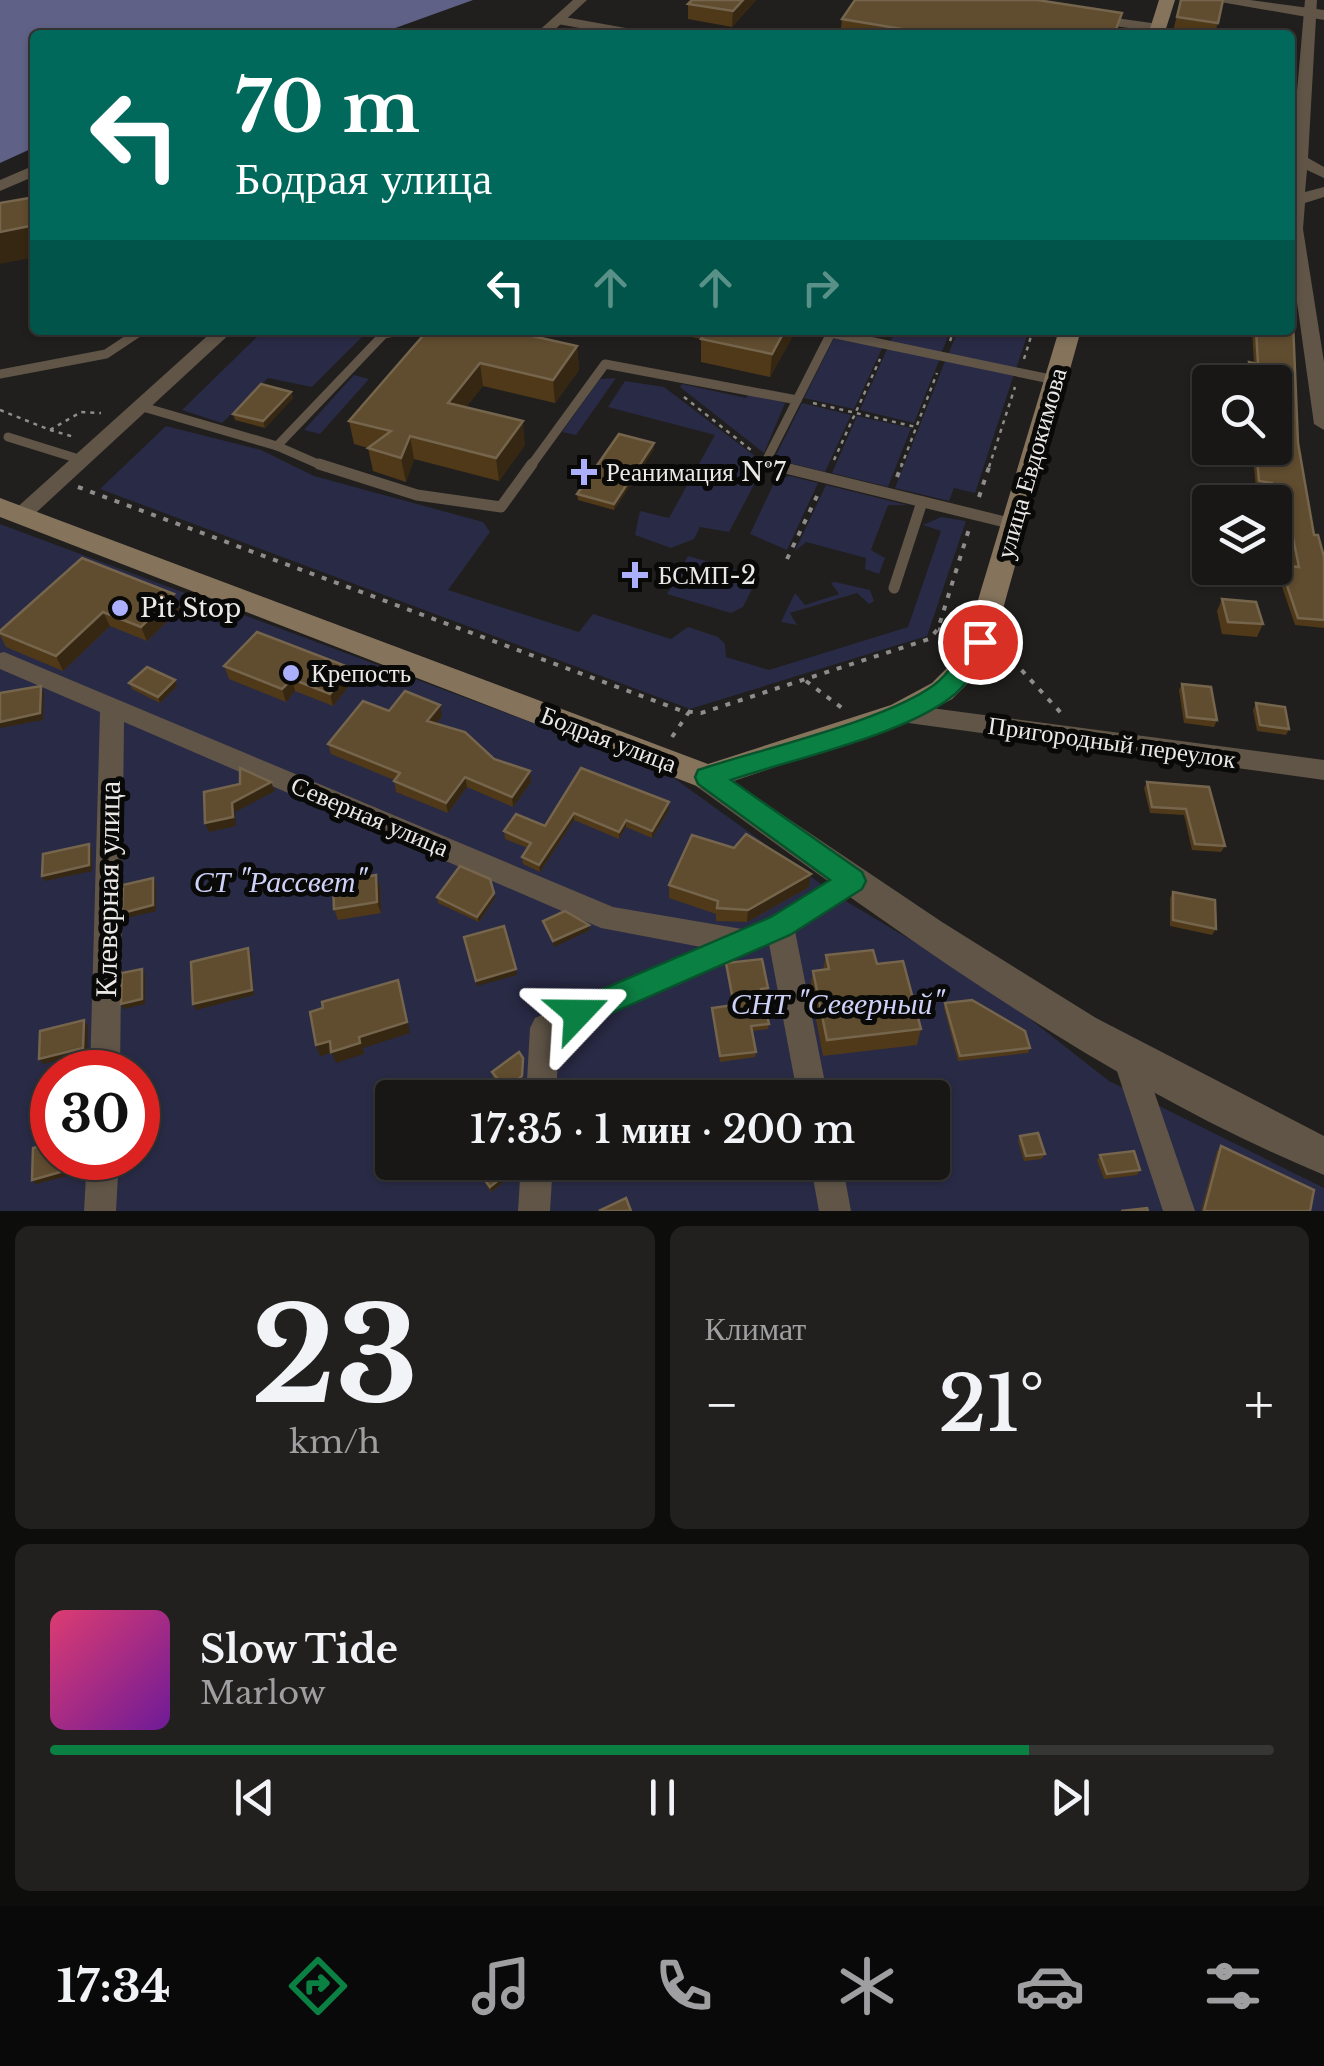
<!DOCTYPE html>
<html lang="ru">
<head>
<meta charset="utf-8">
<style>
  body { margin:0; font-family:"Libre Baskerville",serif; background:#21201f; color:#f1f3f6; height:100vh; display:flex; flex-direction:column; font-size:38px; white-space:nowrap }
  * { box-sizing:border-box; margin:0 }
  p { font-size:32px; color:#9f9fa1 }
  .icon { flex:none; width:55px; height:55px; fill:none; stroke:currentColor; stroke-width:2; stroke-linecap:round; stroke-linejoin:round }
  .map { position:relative; height:1211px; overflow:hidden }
  .side { display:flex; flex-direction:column; gap:15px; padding:15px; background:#0d0d0c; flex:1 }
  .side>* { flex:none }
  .guide { position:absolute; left:30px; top:30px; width:1265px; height:305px; border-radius:10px; box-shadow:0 2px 8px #0004,0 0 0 2px #363635; background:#00695c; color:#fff; overflow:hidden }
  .fabs { position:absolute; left:1192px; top:365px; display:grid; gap:20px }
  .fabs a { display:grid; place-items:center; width:100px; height:100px; border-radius:10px; background:#181716; box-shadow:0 2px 8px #0004,0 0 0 2px #363635; font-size:50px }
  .speed { position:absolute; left:30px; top:1050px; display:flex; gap:20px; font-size:50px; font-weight:700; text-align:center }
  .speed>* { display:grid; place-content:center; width:130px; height:130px; border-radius:50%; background:#181716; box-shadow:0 2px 8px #0004,0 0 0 2px #363635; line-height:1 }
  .speed .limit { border:15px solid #d22; background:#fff; color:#111 }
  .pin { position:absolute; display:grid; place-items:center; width:85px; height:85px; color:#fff; margin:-42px; border:5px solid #fff; border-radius:50%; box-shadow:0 2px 10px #0007 }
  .me { position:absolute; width:110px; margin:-55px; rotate:67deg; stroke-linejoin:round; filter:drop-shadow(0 0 8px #0008) }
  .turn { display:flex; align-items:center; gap:35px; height:210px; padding:0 40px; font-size:45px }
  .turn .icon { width:130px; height:130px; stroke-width:2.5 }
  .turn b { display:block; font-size:70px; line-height:85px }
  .lanes { display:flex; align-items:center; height:95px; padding:0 40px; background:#0003; justify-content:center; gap:50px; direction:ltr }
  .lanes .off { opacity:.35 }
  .big { font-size:75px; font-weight:600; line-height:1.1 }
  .side .card { flex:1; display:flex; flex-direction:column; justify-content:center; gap:15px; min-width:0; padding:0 35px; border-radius:15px; background:#21201f }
  .side .dial { align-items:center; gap:0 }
  .dial b { font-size:130px; line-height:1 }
  .song { display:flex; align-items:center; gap:30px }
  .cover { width:120px; height:120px; border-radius:15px; background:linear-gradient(135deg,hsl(340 70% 55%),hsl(280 70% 35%)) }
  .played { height:10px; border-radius:5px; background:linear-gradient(90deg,#0b8043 80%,#363635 80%) }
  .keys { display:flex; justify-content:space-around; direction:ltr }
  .heat { display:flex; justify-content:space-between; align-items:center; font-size:55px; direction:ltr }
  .side .tiles { flex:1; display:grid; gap:15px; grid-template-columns:1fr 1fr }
  .card:last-child { grid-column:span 2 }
  .trip { position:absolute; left:375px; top:1080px; width:575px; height:100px; border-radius:10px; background:#181716; box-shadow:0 2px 8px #0004,0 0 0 2px #363635; font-weight:600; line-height:100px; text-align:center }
  .dock { display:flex; height:160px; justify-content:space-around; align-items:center; background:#0a0909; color:#9f9fa1 }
  .dock .icon { width:70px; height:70px }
  .dock .current { color:#0b8043 }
  .dock b { font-size:45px; color:#f1f3f6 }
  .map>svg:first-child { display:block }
</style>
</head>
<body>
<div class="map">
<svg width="1324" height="1211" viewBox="0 0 1324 1211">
  <rect width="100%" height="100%" fill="#201f1d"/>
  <g fill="#292a45" fill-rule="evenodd">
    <polygon points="264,330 369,330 312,387 268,378 222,423 182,410"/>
    <polygon points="896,330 951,330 941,353 890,342"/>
    <polygon points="958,330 1029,330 1016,369 948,355"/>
    <polygon points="835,336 883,346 854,409 804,398"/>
    <polygon points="888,347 940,358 914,423 860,410"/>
    <polygon points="946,359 1014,374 975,493 954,488 949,501 895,488"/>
    <polygon points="354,375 369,379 320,434 304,430"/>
    <polygon points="616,378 576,435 562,432 600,379"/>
    <polygon points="625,381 664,387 756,457 752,472 756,481 729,532 700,527 694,539 671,548 635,535 640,511 669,518 715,435 608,407"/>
    <polygon points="682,384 746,398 749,393 785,403 764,453 680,387"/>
    <polygon points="802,403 851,415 825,472 774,459"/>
    <polygon points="857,416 911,428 888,487 832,473"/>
    <polygon points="166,426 261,450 314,476 483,522 490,532 448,590 579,632 593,614 671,639 688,627 718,637 725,644 726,657 769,670 908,627 941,531 923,525 941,517 966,521 927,636 690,709 100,489"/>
    <polygon points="790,476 818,483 787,550 750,534 775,481"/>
    <polygon points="826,485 907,505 888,505 871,550 885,558 879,574 865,569 866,558 806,542 795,551"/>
    <path d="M0,524L667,773L839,897L988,986L1109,1081L1324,1188V1211H0ZM52,1072H138V1158H52ZM392,1098H932V1162H392Z"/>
    <polygon points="688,556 751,574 755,583 743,607 731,613 667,594"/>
    <polygon points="835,582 870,590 874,601 869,604 857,593 790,613 797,625 781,622 795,593 805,605 839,594 831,583"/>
  </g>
  <polygon fill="#5f6186" points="0,0 473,0 376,35 35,35 35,147 0,163"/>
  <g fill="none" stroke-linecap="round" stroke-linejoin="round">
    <g stroke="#8f8d8c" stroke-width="2.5" stroke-dasharray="4 5" stroke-linecap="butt">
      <polyline points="950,341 954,330"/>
      <polyline points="1024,359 1033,330"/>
      <polyline points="684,397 751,450"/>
      <polyline points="813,403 916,427"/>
      <polyline points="0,410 50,430 81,412 101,413"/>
      <polyline points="50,430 74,437"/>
      <polyline points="834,460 880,359"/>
      <polyline points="901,467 937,373"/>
      <polyline points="989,467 1015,387"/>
    </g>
    <g stroke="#8f8d8c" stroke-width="4" stroke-dasharray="5 8" stroke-linecap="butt">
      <polyline points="897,477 902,464"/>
      <polyline points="78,487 682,711 701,713 929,639 938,629 969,529"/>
      <polyline points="979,497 990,464"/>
      <polyline points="787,559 817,496"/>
      <polyline points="938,629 957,635"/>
      <polyline points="1004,651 1062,714"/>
      <polyline points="806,681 842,708"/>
      <polyline points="672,737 689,712"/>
    </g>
    <g stroke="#605547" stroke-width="8">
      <polyline points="558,20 642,35"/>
      <polyline points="1108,21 1158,28"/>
    </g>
    <g stroke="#605547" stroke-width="9">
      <polyline points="831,333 1055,380"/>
      <polyline points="0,374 106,354 142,330"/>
      <polyline points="143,407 277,446 325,467"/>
      <polyline points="8,437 82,460"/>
      <polyline points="277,446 384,334 403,330"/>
      <polyline points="530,467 605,364 797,400 831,333 823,330"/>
      <polyline points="772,467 766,461 797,400"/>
    </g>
    <g stroke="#605547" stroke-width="11">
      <polyline points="319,464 417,495 501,507 532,464"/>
      <polyline points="769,464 1013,524"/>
      <polyline points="894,588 922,502"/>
    </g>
    <g fill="#605547" fill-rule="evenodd">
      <polygon points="573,0 587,0 549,35 534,35"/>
      <polygon points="1305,0 1317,0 1308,158 1324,167 1324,178 1307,170 1305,192 1324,187 1324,197 1305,203 1303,229 1324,362 1324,430 1314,424 1290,252 1291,160"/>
      <polygon points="35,165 35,176 0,191 0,180"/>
      <polygon points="214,330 234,330 27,521 13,521 9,516 13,511"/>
      <polygon points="4,652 613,907 742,929 770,917 842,873 852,869 862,873 865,881 862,889 795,931 828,1098 798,1098 769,944 559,1036 556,1098 526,1098 530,1028 535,1018 701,947 601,928 124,722 120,1072 90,1072 100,712 0,669 0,653"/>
      <polygon points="901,704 1324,760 1324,780 901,722 892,720 889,713 892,706"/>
      <polygon points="1128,1045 1139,1049 1143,1059 1195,1211 1163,1211 1113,1059 1117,1049"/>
      <polygon points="87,1158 119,1158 116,1211 84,1211"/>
      <polygon points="521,1162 553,1162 550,1211 518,1211"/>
      <polygon points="810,1162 842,1162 851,1211 819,1211"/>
    </g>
    <g fill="#605547" fill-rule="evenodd">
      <polygon points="1209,0 1250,0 1324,10 1324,20"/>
      <path d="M707,764L942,922L1096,1018L1324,1136V1175C1097,1081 894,929 696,786L692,777L696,768Z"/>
    </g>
    <g fill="#85735c" fill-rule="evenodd">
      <polygon points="1159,0 1175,0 1164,35 1148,35"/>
      <polygon points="1059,330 1081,330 994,641 974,677 952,699 911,721 707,790 0,517 0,498 708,764 891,705 932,683 954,661 966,640"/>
    </g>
  </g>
  <g fill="#4f3919">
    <polygon points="756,0 732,27 688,19 688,4"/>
    <polygon points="1181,0 1218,23 1214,35 1172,35"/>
    <polygon points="1122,13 1116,35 840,35 842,19"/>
    <polygon points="526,330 523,334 577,346 579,370 555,403 483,386 466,407 525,445 499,481 414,459 406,482 373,471 368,448 354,444 349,421"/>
    <polygon points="658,330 796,330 770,377 701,362 701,339"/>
    <polygon points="1252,330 1290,330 1298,443 1314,535 1324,557 1324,628 1295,625 1277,572 1280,565 1294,566 1285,526 1275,524 1275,502 1271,502 1269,490 1256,488 1252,448 1275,448 1275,382 1247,382 1246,369 1249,362 1254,363"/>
    <polygon points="291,392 293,398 265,428 235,420 233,414"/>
    <polygon points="654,443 654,449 614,510 578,500 577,494"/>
    <polygon points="174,594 180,609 147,641 110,626 63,671 6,647 0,635 0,631"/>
    <polygon points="1222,599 1263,624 1257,637 1222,634 1217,611"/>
    <polygon points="224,666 354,680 333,706 295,691 286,702 229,679"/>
    <polygon points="175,680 177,686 160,703 132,689 129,683"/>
    <polygon points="1182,684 1217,720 1214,727 1184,723 1179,690"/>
    <polygon points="1256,703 1289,729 1286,735 1257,731 1253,710"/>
    <polygon points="389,711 442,716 436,724 494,759 530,771 531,782 513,807 467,787 448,813 396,792 394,780 331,754 328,744"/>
    <polygon points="581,768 669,810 652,838 626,827 619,839 574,820 540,872 523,864 522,857 528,848 505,839 504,831 545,826"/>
    <polygon points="1147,782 1209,787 1225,846 1221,852 1192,850 1184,815 1150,813 1144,788"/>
    <polygon points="669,885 809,887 747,922 716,921 716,914 669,898"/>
    <polygon points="380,887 381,913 338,920 334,909"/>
    <polygon points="1173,892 1216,929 1212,935 1170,926 1170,898"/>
    <polygon points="437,897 495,898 479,922 438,903"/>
    <polygon points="826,955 877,964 921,1029 917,1045 823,1056 810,988 813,971 823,970"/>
    <polygon points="726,963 768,988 768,994 763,994 769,1024 768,1029 752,1031 756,1052 755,1057 720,1062 712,1008 732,1005"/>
    <polygon points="945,1003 1030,1048 1028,1053 958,1061 944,1008"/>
    <polygon points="523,1058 523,1082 507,1094 493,1078 492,1072"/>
    <polygon points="1020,1136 1045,1154 1042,1159 1024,1161 1018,1141"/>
    <polygon points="1221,1146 1310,1211 1201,1211 1217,1151"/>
    <polygon points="1100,1155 1140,1170 1137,1175 1104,1179 1097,1160"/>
    <polygon points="471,1162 517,1171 491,1192"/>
  </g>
  <g fill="#352711">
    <polygon points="743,0 756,0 732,27 733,11"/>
    <polygon points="35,225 35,257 0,264 0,232"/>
    <polygon points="505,330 526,330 508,353"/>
    <polygon points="785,330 796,330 770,377 772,354"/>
    <polygon points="577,346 579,370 555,403 553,380"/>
    <polygon points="480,363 483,386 451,426 448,403"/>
    <polygon points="291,392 293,398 265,428 263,421"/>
    <polygon points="523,421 525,445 499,481 496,458"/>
    <polygon points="410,436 414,459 406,482 401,458"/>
    <polygon points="654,443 654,449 614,510 614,504"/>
    <polygon points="174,594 180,609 147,641 141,627"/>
    <polygon points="103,612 110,626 63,671 56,656"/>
    <polygon points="351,668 354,680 333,706 330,694"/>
    <polygon points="292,679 295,691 286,702 282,689"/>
    <polygon points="175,680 177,686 160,703 158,697"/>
    <polygon points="41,686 44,692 43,720 0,728 0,722"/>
    <polygon points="440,705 442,716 430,732 427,721"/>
    <polygon points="530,771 531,782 513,807 512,797"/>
    <polygon points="465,777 467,787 448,813 446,803"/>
    <polygon points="271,782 275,791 235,812 236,826 209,832 205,823 232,803"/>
    <polygon points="669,802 669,810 652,838 652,831"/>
    <polygon points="574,813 574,820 540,872 539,865"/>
    <polygon points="626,820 626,827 619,839 619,832"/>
    <polygon points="89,844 92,850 92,871 45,881 42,876"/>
    <polygon points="811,874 809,887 747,922 748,910"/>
    <polygon points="376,875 380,887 381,913 377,902"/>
    <polygon points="153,878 156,884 156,911 126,918 122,913"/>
    <polygon points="494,893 495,898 479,922 477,917"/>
    <polygon points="589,925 590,930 554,947 553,941"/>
    <polygon points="248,948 251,954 254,995 196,1010 193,1004"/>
    <polygon points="142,969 145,974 145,1004 124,1009 121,1004"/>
    <polygon points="516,969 517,975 477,986 476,981"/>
    <polygon points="401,991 410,1033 363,1048 364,1054 336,1063 332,1053 320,1056 316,1045 330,1041 359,1037"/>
    <polygon points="84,1020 88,1026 87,1053 43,1064 39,1059"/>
    <polygon points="523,1058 523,1082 507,1094 506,1089"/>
    <polygon points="79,1158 84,1158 82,1172 36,1184 32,1180"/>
    <polygon points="516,1162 518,1162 517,1171 491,1192 490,1187"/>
  </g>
  <g fill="#604c2f" stroke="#75654c" stroke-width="2.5">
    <polygon points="692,0 743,0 733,11 688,4"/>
    <polygon points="855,0 1037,0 1122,13 1114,35 938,35 842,19"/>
    <polygon points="1181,0 1223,0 1218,23 1177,17"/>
    <polygon points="35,197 35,225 0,232 0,203"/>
    <polygon points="1290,322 1293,323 1298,443 1314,535 1318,535 1324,557 1324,620 1298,618 1280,565 1299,567 1289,518 1278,517 1272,483 1259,481 1256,448 1275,448 1275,382 1251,382 1249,362 1258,364 1256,330 1290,330"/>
    <polygon points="428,330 506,330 577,346 553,380 480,363 448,403 523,421 496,458 410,436 401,458 368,448 391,431 349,421"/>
    <polygon points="707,330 785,330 772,354 701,339"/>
    <polygon points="261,384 291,392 263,421 233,414"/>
    <polygon points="619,434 654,443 614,504 577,494"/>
    <polygon points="82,558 174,594 141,627 103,612 56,656 0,633 0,631"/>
    <polygon points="1222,599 1256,602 1263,624 1228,622"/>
    <polygon points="257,632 351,668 330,694 292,679 282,689 224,666"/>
    <polygon points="147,667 175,680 158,697 129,683"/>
    <polygon points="1182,684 1211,687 1217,720 1187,717"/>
    <polygon points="41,686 40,713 0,722 0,693"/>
    <polygon points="405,691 440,705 427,721 465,732 494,759 530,771 512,797 465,777 446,803 394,781 400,773 328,744 363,701 389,711"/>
    <polygon points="1256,703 1285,707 1289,729 1260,725"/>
    <polygon points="240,768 271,782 232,803 233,817 205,823 204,792 240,784"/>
    <polygon points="581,768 669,802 652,831 626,820 619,832 574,813 539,865 522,857 531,843 504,831 516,814 545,826"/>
    <polygon points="1147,782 1209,787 1225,846 1195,844 1186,809 1152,807"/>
    <polygon points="746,834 811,874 748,910 717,908 718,901 669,885 692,835 734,848"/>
    <polygon points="89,844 89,865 42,876 43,854"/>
    <polygon points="460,866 490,879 494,893 477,917 437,897"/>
    <polygon points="376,875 377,902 334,909 333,882"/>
    <polygon points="153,878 153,905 122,913 123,885"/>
    <polygon points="1173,892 1215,900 1216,929 1173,920"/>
    <polygon points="565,911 589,925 553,941 543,921"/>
    <polygon points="504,926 516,969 476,981 464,937"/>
    <polygon points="248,948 252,990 193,1004 191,962"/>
    <polygon points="873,950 877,964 903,961 921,1029 827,1040 813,971 829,969 826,955"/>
    <polygon points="762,959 768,988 761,989 769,1024 751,1026 756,1052 720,1056 712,1008 734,1005 726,963"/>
    <polygon points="142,969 142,999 121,1004 122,973"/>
    <polygon points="398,980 407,1022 359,1037 360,1043 331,1052 330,1041 316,1045 310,1012 323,1008 322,1002"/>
    <polygon points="972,1000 1025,1031 1030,1048 960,1056 945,1003"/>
    <polygon points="84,1020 83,1048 39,1059 40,1031"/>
    <polygon points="519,1052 523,1058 522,1076 506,1089 492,1072"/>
    <polygon points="884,1080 888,1098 862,1098 858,1083"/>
    <polygon points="1038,1133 1045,1154 1026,1156 1020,1136"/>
    <polygon points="52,1143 52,1158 79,1158 78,1167 32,1180 33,1148"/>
    <polygon points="1221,1146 1314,1190 1310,1211 1204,1211"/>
    <polygon points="1134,1151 1140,1170 1107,1174 1100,1155"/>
    <polygon points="472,1162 516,1162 516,1166 490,1187"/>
    <polygon points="626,1198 631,1211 599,1211"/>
    <polygon points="1147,1208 1148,1211 1121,1211"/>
  </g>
  <path fill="#0b8043" stroke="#07532c" stroke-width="2.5" d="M980,633L992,642C980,662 969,684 950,698C900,736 792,759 731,780L862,872L866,881L862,889L790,935L589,1023L578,1027L568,1023L564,1013L568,1004L771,917L830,880L698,784L695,777L698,770C761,749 885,721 934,685C951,672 961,653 972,635Z"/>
  <g fill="#acaffb" stroke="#090908" stroke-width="4">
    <path d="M579 457h10v10h10v10h-10v10h-10v-10h-10v-10h10z"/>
    <path d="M630 560h10v10h10v10h-10v10h-10v-10h-10v-10h10z"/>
    <circle cx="120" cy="608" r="10"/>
    <circle cx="291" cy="673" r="10"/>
  </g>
  <g text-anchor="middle" stroke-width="10" stroke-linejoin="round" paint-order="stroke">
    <g font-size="25" fill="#ebe9e8" stroke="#090908">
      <text transform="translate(1031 463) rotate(-74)" y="9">улица Евдокимова</text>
      <text transform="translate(609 739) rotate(21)" y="9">Бодрая улица</text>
      <text transform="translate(1112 742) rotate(8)" y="9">Пригородный переулок</text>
      <text transform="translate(370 816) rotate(23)" y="9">Северная улица</text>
    </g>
    <g font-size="25" fill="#ebe9e8" stroke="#090908" text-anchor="start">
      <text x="606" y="481">Реанимация №7</text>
      <text x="658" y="584">БСМП-2</text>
      <text x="140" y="617">Pit Stop</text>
      <text x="311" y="682">Крепость</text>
    </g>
    <g font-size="30" font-style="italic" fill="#ced1f8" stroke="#090908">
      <text x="280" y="892">СТ "Рассвет"</text>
      <text x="837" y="1014">СНТ "Северный"</text>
    </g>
    <g font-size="30" fill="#ebe9e8" stroke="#090908">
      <text transform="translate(108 889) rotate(-89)" y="10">Клеверная улица</text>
    </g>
  </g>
</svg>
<div class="fabs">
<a><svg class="icon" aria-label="search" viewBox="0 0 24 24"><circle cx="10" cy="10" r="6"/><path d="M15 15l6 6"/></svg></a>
<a><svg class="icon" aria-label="layers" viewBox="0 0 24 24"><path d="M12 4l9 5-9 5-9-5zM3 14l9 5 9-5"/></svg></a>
</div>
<div class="speed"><div class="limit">30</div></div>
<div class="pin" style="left:980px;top:642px;background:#d93025"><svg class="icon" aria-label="arrive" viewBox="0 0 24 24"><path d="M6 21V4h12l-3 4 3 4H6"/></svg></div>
<svg class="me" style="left:578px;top:1013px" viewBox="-20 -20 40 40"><path d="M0-17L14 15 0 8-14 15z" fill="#0b8043" stroke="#fff" stroke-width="4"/></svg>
<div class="trip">17:35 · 1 мин · 200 m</div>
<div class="guide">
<div class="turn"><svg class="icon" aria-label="left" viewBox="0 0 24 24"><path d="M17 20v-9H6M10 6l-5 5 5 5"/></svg><div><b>70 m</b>Бодрая улица</div></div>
<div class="lanes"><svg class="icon" aria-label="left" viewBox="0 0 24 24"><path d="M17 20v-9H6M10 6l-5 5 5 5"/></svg><svg class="icon off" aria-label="ahead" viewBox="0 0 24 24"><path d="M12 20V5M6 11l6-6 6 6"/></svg><svg class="icon off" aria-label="ahead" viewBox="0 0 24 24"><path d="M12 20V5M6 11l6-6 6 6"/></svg><svg class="icon off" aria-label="right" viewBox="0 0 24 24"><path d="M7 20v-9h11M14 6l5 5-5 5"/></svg></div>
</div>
</div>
<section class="side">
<div class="tiles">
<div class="card dial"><b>23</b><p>km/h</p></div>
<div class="card"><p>Климат</p>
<div class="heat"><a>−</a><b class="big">21°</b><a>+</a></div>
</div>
<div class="card">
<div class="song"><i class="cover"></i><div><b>Slow Tide</b><p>Marlow</p></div></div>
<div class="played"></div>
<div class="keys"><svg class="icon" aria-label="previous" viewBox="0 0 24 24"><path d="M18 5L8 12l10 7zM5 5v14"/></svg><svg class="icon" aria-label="pause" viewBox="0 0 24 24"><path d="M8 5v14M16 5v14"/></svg><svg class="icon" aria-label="next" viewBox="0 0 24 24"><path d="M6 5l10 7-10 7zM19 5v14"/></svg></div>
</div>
</div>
</section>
<nav class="dock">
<b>17:34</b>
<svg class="icon current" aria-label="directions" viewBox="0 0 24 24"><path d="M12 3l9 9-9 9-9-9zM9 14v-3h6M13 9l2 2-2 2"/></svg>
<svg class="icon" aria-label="music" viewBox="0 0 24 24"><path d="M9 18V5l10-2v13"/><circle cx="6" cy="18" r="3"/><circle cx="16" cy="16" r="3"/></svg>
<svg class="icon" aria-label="phone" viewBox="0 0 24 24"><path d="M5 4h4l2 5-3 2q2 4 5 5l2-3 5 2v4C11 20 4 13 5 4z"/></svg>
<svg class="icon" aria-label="climate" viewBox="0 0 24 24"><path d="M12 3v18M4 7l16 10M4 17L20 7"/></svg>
<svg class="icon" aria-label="car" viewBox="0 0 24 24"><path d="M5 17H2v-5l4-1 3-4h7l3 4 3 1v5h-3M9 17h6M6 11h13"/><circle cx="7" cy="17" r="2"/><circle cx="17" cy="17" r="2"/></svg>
<svg class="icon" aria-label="filters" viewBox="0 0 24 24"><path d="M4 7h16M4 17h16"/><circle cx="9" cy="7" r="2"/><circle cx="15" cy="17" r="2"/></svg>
</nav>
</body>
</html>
